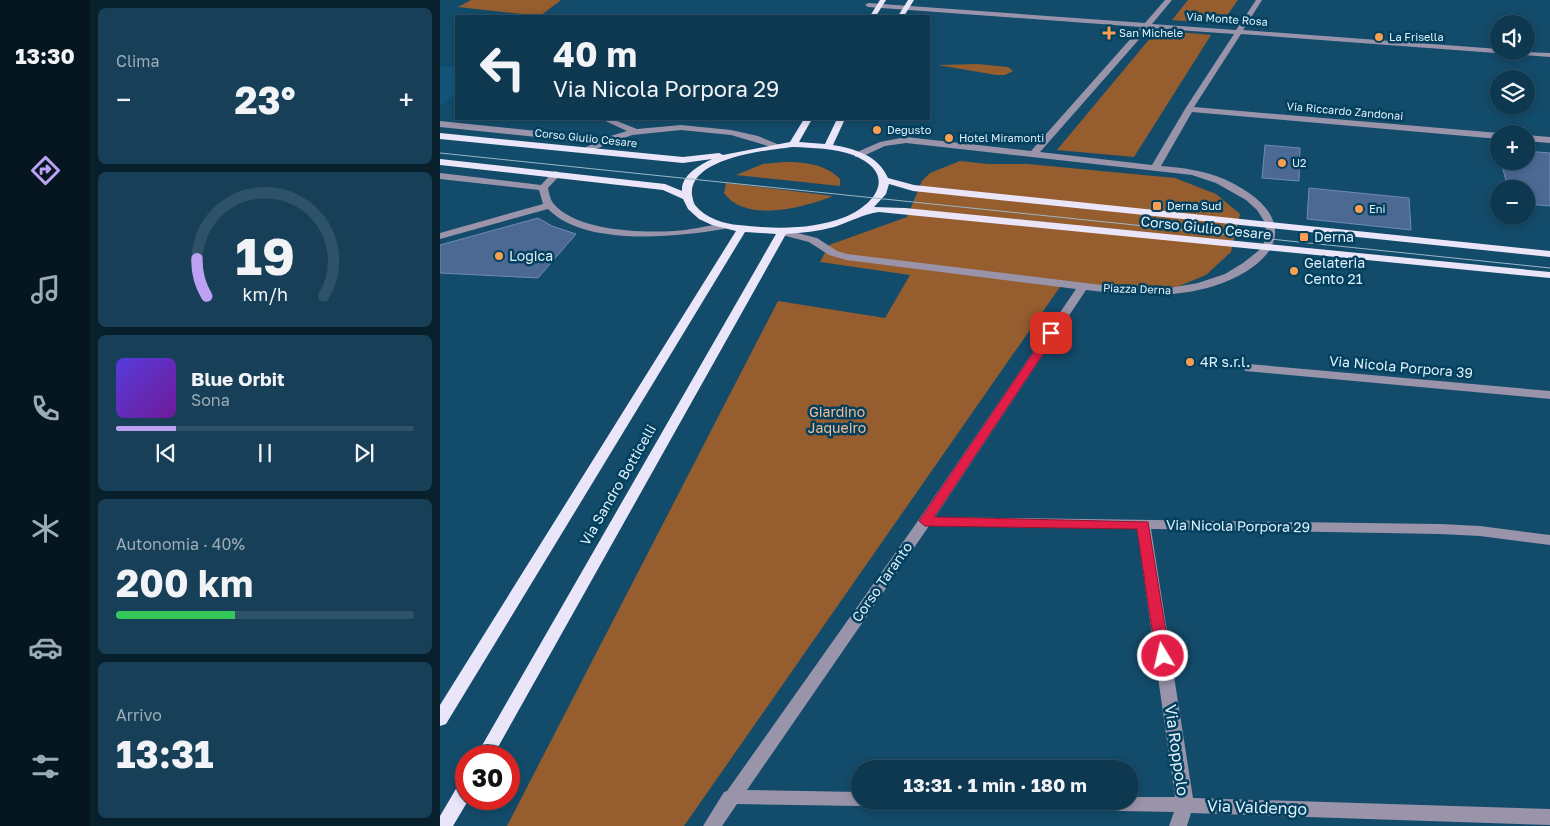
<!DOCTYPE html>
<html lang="it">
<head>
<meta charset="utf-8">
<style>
  body { margin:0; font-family:"Golos Text",sans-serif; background:#173f57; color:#f1f3f6; height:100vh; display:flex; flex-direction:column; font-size:19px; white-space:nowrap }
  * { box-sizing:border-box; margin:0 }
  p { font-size:16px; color:#9bacb7 }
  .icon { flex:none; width:28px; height:28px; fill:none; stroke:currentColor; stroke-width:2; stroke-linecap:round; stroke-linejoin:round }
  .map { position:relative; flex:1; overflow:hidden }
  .drawer { display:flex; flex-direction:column; gap:8px; padding:8px; background:#081f2c; width:350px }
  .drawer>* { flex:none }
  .hud { position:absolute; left:15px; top:15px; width:475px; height:105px; border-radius:0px; box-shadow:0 2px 8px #0003,0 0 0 1px #2e5267; background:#0e3850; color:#f1f3f6; overflow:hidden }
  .tools { position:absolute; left:1050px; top:15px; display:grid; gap:10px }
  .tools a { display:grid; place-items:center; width:45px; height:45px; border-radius:50%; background:#0e3850; box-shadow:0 2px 8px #0003,0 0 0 1px #2e5267; font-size:25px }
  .speed { position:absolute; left:15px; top:745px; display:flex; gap:10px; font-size:25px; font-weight:700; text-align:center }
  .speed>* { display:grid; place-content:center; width:65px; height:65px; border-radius:50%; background:#0e3850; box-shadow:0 2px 8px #0003,0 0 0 1px #2e5267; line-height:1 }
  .speed .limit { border:8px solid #d22; background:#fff; color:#111 }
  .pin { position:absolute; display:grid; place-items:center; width:42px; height:42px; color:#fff; margin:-21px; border-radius:10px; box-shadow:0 2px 8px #0006 }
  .me { position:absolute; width:55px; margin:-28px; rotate:351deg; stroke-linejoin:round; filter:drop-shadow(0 0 4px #0008) }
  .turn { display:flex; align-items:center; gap:18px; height:105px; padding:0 15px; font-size:22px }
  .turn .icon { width:65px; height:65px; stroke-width:2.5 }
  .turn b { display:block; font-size:35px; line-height:42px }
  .big { font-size:38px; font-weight:700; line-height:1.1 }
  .drawer .tile { flex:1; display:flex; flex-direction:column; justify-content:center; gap:8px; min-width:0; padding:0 18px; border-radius:8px; background:#173f57 }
  .drawer .dial { align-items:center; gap:0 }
  .dial svg { height:130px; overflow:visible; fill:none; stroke:#2e5267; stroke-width:7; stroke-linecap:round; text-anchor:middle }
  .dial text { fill:#f1f3f6; stroke:none }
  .song { display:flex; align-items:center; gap:15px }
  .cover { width:60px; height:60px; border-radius:8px; background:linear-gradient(135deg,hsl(250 70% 55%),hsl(280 70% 35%)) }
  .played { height:5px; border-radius:2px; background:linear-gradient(90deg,#bca0f2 20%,#2e5267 20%) }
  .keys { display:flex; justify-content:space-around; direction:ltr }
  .heat { display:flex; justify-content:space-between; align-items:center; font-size:28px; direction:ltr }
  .charge { height:8px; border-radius:4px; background:linear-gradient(90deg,#34c759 40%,#2e5267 0) }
  .trip { position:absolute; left:411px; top:760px; width:288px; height:50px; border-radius:25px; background:#0e3850; box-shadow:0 2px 8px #0003,0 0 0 1px #2e5267; font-weight:700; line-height:50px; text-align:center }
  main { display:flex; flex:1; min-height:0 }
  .menu { display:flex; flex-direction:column; width:90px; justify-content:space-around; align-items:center; background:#061620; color:#9bacb7 }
  .menu .icon { width:35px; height:35px }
  .menu .on { color:#bca0f2 }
  .menu b { font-size:22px; color:#f1f3f6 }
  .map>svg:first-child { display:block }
</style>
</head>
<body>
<main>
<nav class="menu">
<b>13:30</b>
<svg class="icon on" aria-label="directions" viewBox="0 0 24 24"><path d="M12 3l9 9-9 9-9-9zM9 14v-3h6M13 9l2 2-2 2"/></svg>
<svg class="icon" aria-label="music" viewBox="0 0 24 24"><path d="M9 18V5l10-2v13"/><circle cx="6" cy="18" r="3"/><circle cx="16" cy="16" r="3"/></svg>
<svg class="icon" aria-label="phone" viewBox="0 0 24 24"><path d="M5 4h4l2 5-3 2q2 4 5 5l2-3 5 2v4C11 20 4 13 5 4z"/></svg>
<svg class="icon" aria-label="climate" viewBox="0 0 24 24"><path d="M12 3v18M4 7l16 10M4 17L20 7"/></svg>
<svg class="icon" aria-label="car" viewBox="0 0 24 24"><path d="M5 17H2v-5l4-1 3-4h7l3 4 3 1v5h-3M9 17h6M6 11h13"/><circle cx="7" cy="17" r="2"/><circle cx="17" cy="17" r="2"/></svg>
<svg class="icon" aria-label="filters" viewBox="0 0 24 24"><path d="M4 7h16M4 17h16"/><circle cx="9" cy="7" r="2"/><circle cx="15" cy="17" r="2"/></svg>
</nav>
<section class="drawer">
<div class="tile"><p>Clima</p>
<div class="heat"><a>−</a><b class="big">23°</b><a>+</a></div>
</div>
<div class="tile dial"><svg viewBox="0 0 100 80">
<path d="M14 69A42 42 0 1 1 86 69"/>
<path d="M14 69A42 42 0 0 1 8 46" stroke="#bca0f2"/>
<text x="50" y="56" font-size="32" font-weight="700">19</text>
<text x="50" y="72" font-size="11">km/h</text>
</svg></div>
<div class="tile">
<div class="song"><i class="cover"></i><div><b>Blue Orbit</b><p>Sona</p></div></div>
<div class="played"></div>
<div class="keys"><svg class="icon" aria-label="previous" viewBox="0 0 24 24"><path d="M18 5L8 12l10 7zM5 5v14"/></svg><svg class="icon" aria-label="pause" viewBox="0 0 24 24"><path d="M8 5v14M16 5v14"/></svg><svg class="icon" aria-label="next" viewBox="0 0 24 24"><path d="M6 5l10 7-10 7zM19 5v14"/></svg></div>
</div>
<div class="tile"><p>Autonomia · 40%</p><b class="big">200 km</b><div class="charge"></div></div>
<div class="tile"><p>Arrivo</p><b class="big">13:31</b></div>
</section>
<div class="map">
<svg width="1110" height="826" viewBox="0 0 1110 826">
  <rect width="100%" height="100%" fill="#134b6a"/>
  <polygon fill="#125579" points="0,66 16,67 16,94 0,106"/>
  <g fill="#965d2f">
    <polygon points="31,0 121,0 100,16 18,7"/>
    <polygon points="748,0 798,0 781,24 732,20"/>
    <polygon points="717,30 771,35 694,157 617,150"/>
    <polygon points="537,64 568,67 573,71 565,75 556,75 498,65"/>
    <polygon points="520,161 548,164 588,164 735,178 776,194 800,214 791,252 766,275 737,287 622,284 244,826 67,826 338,301 445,318 470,275 380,262 389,245 467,217 482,181 490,173"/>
    <path d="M344,162C365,162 385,164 400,179V186L296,175L323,164Z"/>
    <path d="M286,183L393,196C365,207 306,224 284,193Z"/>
  </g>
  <g fill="#4c6994" stroke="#6d8bb8">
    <polygon points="825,145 860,148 859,181 822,178"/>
    <polygon points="1086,151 1110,153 1110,206 1086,204 1086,189 1068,189 1061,161 1086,161"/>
    <polygon points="869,188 969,198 971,230 867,219"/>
    <polygon points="98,218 112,226 136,234 98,278 0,273 0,245"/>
  </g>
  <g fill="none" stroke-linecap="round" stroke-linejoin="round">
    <g fill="#9a94ab" fill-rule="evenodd">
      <path d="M725,0H732L712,24L796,30L816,0H822L803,30L1059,49V51L1110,53V57L801,34L754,107L1059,133V139L752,112L721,166C743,168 763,170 784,179C859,213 848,261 774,286C733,299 688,295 646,290L495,517L1000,524L1040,526L1110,535V545L1040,536L1000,534L711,529L753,798L1110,809V825L751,813L747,826H729L734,812L524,808L518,806L515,801H690V797H735L697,529L489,526L307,790L420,792V801H428L426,804L420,806L297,804L282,826H263L284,792L287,791L480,518L636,289L406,260L389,255L369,242L338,234V230L342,229L377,238L397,251L407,254L678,287L729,288L758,283L785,274L803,263L822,248L827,234L824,221L817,210L806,200L776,183L752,175L466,143L445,146L421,157H415V153L440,142L466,137L591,151L701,27L428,7L425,5L428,3L705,23ZM709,28L794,34L745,109L712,165L600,152Z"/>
      <polygon points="161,119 172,119 197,129 241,125 291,130 318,136 342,146 338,149 291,135 241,130 192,135 145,153 141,150 154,143 0,127 0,121 164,138 187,131"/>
      <polygon points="1086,135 1110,137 1110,143 1086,141"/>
      <path d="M116,171L121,174L108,188C109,193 110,199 113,203C136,231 200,233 234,231C251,230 267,226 284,223L289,226L284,229C236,237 145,247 108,209L0,239V233L103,204L99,190L0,179V173L101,185L113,172Z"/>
      <polygon points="809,364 1110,391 1110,399 805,371 803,368"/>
    </g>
    <g fill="#eae5f8" fill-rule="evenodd">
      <polygon points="440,0 446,0 436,16 430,16"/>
      <polygon points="468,0 474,0 464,16 458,16"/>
      <path d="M364,119H372L359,142L385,144L397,119H405L393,145C415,149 438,155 448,178L474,185L1110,251V257L473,191L449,184L446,194L434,207L465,208L1110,272V278L439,212C423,214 410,222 394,227C379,231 362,233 346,234L53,756H36L336,234L305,232L6,724L0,726V705L296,231L272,225L259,219L248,209L243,199L223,190L0,165V159L225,184L242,191C241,175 260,165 272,159L243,163L0,139V133L243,157L279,153L283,155L350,142ZM353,147C373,148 394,148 413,155C457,173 438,203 405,217C372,230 334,229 299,225C284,224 265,218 255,205C253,202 253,199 252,195C248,158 327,150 353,147Z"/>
      <polygon points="26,780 26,799 29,799 13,826 0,826 0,816 20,782"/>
    </g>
    <polyline stroke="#9ab7c9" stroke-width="1" points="0,153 1110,268"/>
  </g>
  <polygon fill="#e11d48" stroke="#92132f" points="611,330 617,333 494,517 708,522 730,656 728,659 718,659 716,656 697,529 485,526 479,521 608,331"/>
  <g fill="#fb9e51" stroke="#03405e" stroke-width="2">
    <path d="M666.5 25.5h5v5h5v5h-5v5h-5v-5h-5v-5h5z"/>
    <circle cx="939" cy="37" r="5"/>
    <circle cx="437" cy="130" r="5"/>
    <circle cx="509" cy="138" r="5"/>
    <circle cx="842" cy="163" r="5"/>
    <rect x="712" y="201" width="10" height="10" rx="2.5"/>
    <circle cx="919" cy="209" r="5"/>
    <rect x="859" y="232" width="10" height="10" rx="2.5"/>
    <circle cx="59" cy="256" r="5"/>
    <circle cx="854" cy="271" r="5"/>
    <circle cx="750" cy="362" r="5"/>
  </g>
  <g text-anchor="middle" stroke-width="5" stroke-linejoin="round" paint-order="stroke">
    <g font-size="11" fill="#e0f0fb" stroke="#03405e">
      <text transform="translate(787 19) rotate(4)" y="4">Via Monte Rosa</text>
      <text transform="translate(905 111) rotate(5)" y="4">Via Riccardo Zandonai</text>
      <text transform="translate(146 138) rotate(6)" y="4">Corso Giulio Cesare</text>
      <text transform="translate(697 289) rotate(2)" y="4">Piazza Derna</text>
    </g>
    <g font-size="11" fill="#e0f0fb" stroke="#03405e" text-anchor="start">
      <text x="679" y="37">San Michele</text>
      <text x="949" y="41">La Frisella</text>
      <text x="447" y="134">Degusto</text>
      <text x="519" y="142">Hotel Miramonti</text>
      <text x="852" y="167">U2</text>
      <text x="727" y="210">Derna Sud</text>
      <text x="929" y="213">Eni</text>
    </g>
    <g font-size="14" fill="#e0f0fb" stroke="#03405e">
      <text transform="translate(766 228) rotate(6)" y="5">Corso Giulio Cesare</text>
      <text transform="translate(961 367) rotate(5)" y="5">Via Nicola Porpora 39</text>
      <text transform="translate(178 485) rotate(-60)" y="5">Via Sandro Botticelli</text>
      <text transform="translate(798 526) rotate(1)" y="5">Via Nicola Porpora 29</text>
      <text transform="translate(442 582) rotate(-55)" y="5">Corso Taranto</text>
    </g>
    <g font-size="14" fill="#e0f0fb" stroke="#03405e" text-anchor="start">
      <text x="874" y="242">Derna</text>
      <text x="69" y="261">Logica</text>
      <text x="864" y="268">Gelateria<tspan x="864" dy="16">Cento 21</tspan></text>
      <text x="760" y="367">4R s.r.l.</text>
    </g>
    <g font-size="14" fill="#f4bc92" stroke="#03405e">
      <text x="397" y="417">Giardino<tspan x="397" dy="16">Jaqueiro</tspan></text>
    </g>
    <g font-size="16" fill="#e0f0fb" stroke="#03405e">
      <text transform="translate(737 750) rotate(82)" y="6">Via Roppolo</text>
      <text transform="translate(817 807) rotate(2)" y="6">Via Valdengo</text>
    </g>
  </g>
</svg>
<div class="tools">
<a><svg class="icon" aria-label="sound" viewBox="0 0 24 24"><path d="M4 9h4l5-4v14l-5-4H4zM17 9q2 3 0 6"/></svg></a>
<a><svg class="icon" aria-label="layers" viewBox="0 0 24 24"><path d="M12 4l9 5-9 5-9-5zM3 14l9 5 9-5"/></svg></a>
<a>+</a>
<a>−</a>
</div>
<div class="speed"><div class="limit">30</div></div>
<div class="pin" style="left:611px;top:333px;background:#d93025"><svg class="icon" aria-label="arrive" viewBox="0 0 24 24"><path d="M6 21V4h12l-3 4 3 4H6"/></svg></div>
<svg class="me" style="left:723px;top:656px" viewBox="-20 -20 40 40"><circle r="17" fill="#e11d48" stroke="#fff" stroke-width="3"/><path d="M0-11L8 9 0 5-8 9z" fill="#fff"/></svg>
<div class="trip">13:31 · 1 min · 180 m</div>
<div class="hud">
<div class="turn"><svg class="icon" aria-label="left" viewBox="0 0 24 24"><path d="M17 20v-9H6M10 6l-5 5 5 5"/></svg><div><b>40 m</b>Via Nicola Porpora 29</div></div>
</div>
</div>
</main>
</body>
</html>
